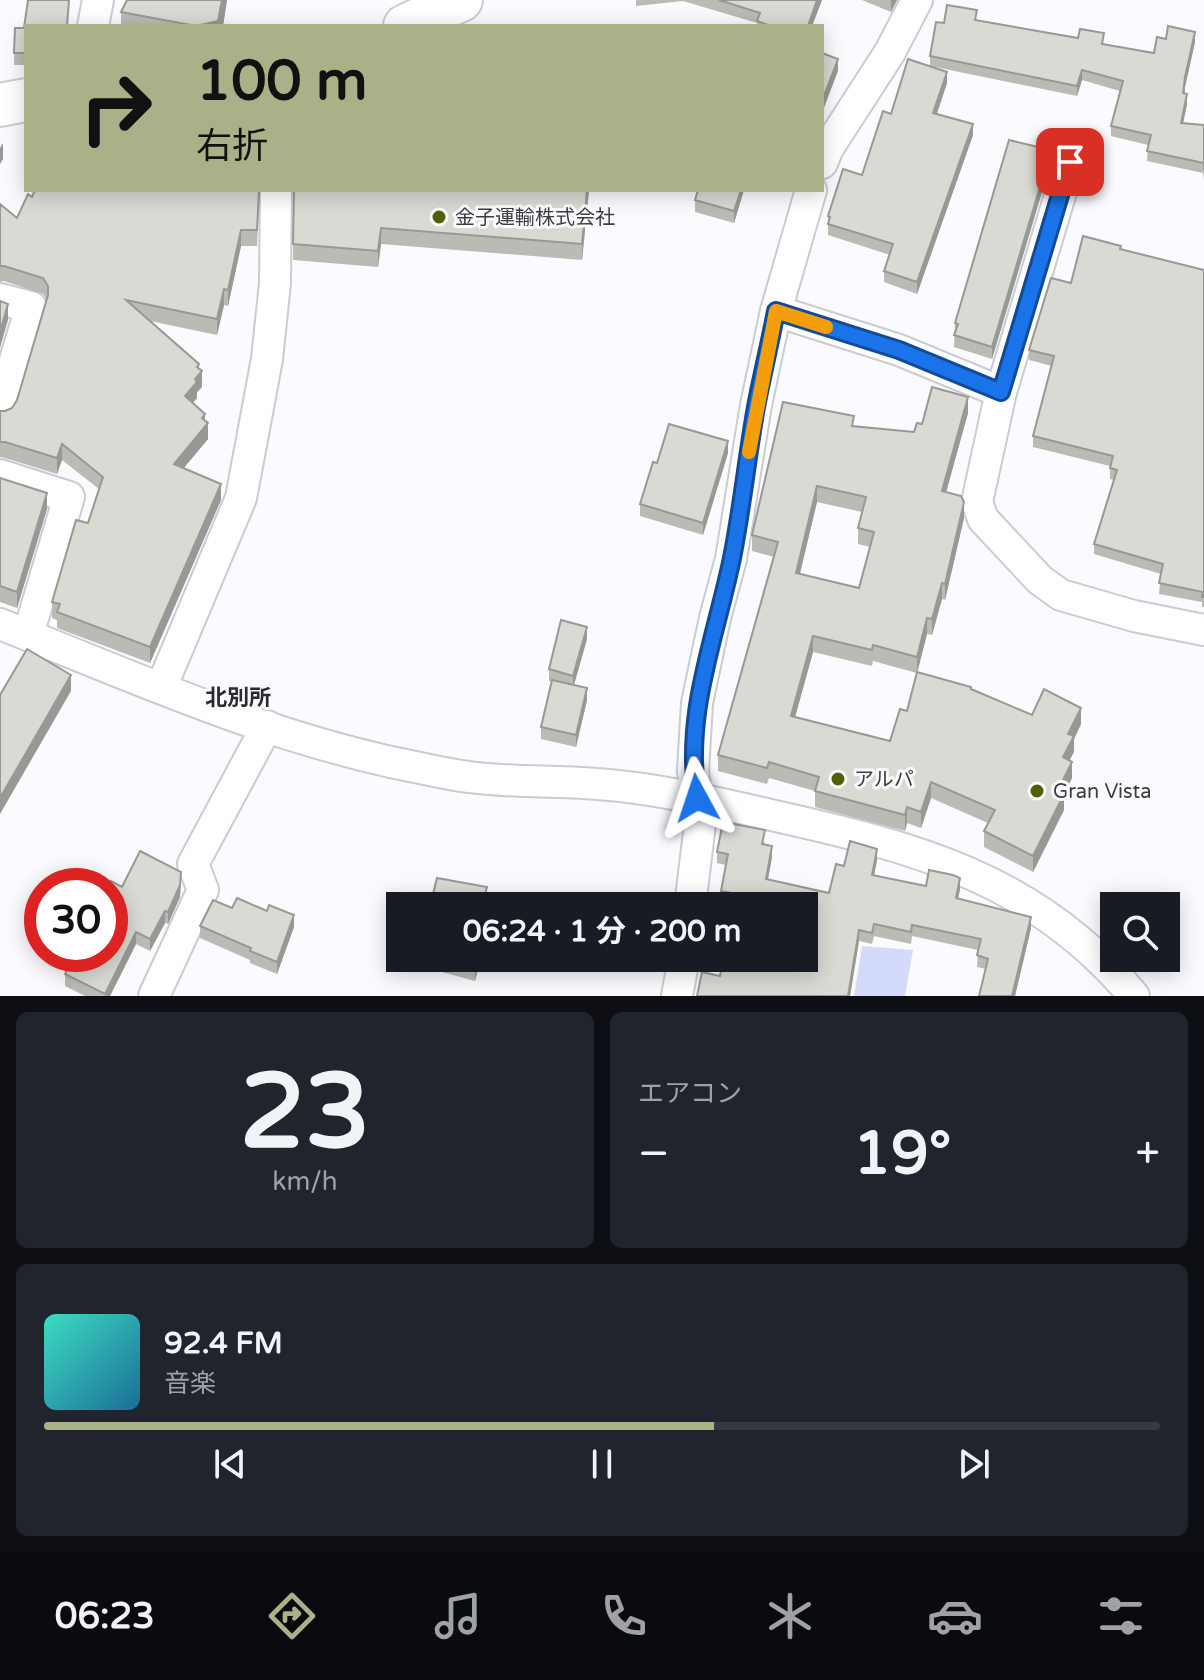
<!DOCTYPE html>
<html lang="ja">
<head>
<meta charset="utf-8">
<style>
  body { margin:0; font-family:"Varela Round","Noto Sans JP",sans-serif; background:#20242c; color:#f1f3f6; height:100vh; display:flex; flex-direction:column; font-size:30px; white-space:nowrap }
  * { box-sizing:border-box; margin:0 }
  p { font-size:26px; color:#9ea1a6 }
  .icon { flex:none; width:44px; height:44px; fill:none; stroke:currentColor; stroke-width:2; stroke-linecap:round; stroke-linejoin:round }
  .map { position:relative; height:996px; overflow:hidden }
  .panel { display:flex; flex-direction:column; gap:16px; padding:16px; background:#0d0f14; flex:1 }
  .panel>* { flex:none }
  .guide { position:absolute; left:24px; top:24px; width:800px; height:168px; border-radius:0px; box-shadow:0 4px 20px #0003; background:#a9b188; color:#111; overflow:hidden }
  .fabs { position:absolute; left:1100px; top:892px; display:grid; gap:16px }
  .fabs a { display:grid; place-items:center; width:80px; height:80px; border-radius:0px; background:#171b24; box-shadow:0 4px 20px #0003; font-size:40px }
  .speed { position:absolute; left:24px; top:868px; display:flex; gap:16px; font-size:40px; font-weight:700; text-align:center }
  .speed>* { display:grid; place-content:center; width:104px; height:104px; border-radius:50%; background:#171b24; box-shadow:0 4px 20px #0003; line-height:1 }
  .speed .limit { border:12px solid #d22; background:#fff; color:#111 }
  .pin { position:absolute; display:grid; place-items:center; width:68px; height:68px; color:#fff; margin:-34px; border-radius:16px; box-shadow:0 4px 12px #0006 }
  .me { position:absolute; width:88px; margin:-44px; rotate:355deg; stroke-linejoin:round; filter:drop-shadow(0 0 6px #0008) }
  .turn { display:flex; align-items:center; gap:28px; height:168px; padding:0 40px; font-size:36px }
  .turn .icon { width:104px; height:104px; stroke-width:2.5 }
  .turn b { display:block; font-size:56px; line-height:68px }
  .big { font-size:60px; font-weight:700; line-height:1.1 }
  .panel .tile { flex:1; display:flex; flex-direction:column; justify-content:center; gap:12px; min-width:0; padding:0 28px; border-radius:12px; background:#20242c }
  .panel .dial { align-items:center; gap:0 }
  .dial b { font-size:104px; line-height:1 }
  .song { display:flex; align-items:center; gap:24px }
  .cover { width:96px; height:96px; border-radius:12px; background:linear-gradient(135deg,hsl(170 70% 55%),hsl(200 70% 35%)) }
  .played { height:8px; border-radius:4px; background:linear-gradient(90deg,#a9b188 60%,#363941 60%) }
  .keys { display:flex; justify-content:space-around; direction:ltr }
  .heat { display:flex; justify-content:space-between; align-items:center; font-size:44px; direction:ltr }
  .panel .tiles { flex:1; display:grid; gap:16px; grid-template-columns:1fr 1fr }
  .tile:last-child { grid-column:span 2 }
  .trip { position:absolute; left:386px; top:892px; width:432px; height:80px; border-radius:0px; background:#171b24; box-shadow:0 4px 20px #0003; font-weight:700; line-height:80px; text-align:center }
  .tab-bar { display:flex; height:128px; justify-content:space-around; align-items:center; background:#090b0e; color:#9ea1a6 }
  .tab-bar .icon { width:56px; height:56px }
  .tab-bar .on { color:#a9b188 }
  .tab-bar b { font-size:36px; color:#f1f3f6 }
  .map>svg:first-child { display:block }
</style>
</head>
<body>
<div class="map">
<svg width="1204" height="996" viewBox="0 0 1204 996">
  <rect width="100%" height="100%" fill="#fafaff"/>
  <polygon fill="#d4daf9" points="862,946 913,950 905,996 854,996"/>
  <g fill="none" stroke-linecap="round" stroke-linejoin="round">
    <g stroke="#caccd3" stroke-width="34">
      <g id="street">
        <polyline points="93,26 98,0"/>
        <polyline points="1070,162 1001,392 977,502 983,519 1040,580 1061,595 1134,616 1204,630"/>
        <polyline points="822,163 828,148 890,52 917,0"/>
        <polyline points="0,299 31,307 0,410"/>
        <polyline points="776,311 899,350 1001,392"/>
        <polyline points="0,475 69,497 28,635"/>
        <path d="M0,624C128,675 256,732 391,762C417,767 443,774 469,777C511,783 555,780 597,784C656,788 714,802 771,815C914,847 1036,878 1134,996"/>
        <polyline points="161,688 241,498 267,359 275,283 276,190"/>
        <polyline points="690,906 700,824 693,771 697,703 715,618 731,559 756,405 776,311 811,190"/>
        <polyline points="154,996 203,890 193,864 267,726"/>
        <polyline points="677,996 684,958"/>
      </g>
    </g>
    <g stroke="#caccd3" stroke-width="46">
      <g id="secondary">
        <polyline points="405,26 461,0"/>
        <polyline points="0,105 26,100"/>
      </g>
    </g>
    <use href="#street" stroke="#fff" stroke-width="30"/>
    <use href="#secondary" stroke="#fff" stroke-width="42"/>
  </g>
  <g fill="#babbb5" fill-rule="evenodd">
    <polygon points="227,0 223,26 121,26 121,12"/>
    <polygon points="636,0 822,0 812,26 757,26 757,23 683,1 636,6"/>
    <polygon points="862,0 897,0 891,12"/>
    <polygon points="977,20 1104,45 1154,53 1166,39 1195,42 1185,87 1185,93 1187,104 1183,123 1204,125 1204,180 1203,173 1147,161 1148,145 1111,136 1111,126 1120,91 1082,80 1077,96 930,66 930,56 944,23"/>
    <polygon points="26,26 26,65 14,65 15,28 24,28"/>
    <polygon points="947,83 937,114 973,135 917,294 884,282 884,271 890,255 828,235 828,216 862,175 891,114"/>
    <polygon points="1051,162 992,359 954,347 955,323"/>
    <polygon points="35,190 260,190 257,246 241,246 228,306 224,305 217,335 150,321 199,369 202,387 197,392 197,398 192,403 205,421 208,439 183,468 221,500 150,663 57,628 57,620 52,618 52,602 88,523 99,489 62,460 57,474 5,458 0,457 0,411 5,411 12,408 17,400 47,300 43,294 4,281 0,282 0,204 17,218"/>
    <polygon points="294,190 589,190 582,260 381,244 378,267 293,260"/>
    <polygon points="698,190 744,190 734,223 695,212 695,200"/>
    <polygon points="1121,249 1204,270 1204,607 1202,607 1202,602 1159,594 1161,574 1094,554 1094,544 1114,480 1110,479 1110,466 1033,447 1033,436 1052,366 1029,360 1029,350 1071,283"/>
    <path d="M968,413L946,492L964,518L945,600L942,599L932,635L927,634L917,673L873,661L872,666L813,652L795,717L890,741L907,711L971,689L1032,715L1081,724L1074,739V752L1069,760L1072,778L1064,793V810L1033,872L984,847V831L988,823L931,798L921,828L907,823L905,831L815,807V791L769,778L767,784L718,771V755L774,557L752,551V535L854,426L914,432L922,424ZM817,502L862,512L858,528V544L870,547L859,588L800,574Z"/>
    <polygon points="728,453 703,535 640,516 640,504 657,463"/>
    <polygon points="0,478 47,509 17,608 0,602"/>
    <polygon points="587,639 574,685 587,700 576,747 541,739 541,727 552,682 549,681 549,669"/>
    <polygon points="765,842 764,845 772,857 768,879 829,893 844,866 877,860 874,875 926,886 960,889 958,898 1031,928 1015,996 979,996 986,969 977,967 978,950 912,936 911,944 874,936 872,944 859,941 850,996 697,996 720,976 734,905 721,903 721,891 726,865 717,863 717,852"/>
    <polygon points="181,884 180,897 168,924 165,923 150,951 136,944 110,996 85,996 65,986 65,974"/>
    <polygon points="232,908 294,927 277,974 250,963 250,960 200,938 200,926"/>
    <polygon points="416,958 481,958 475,981 416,965"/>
  </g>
  <g fill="#979994">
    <polygon points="222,0 227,0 223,26 196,26"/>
    <polygon points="817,0 822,0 812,26 808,26"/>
    <polygon points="891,0 897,0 891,12"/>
    <polygon points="1195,32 1195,42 1185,87 1183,103 1185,77"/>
    <polygon points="838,59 838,71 822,113 822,101"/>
    <polygon points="1082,70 1082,80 1077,96 1077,86"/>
    <polygon points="947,72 947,83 933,124 933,113"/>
    <polygon points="1187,94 1187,104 1181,133 1181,123"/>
    <polygon points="973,124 973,135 917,294 917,282"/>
    <polygon points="3,143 3,159 0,164 0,148"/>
    <polygon points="1051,150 1051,162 992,359 992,347"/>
    <polygon points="587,190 589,190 582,260 582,244"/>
    <polygon points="741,190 744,190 734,223 734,211"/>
    <polygon points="381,228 381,244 378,267 378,251"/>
    <polygon points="241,230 241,246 228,306 228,290"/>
    <polygon points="224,289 224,305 217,335 217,319"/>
    <polygon points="8,304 8,320 0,348 0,332"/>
    <polygon points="199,364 199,374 202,371 202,387 197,392 197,398 185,412 185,396"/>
    <polygon points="968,397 968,413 942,507 942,491"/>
    <polygon points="205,414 205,427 208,423 208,439 174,480 174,464"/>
    <polygon points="728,441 728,453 703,535 703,523"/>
    <polygon points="62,444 62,460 57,474 57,458"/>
    <polygon points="221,484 221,500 150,663 150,647"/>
    <polygon points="817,486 817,502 796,589 796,573"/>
    <polygon points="47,493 47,509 17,608 17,592"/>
    <polygon points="964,502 964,518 945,600 945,584"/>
    <polygon points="942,583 942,599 932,635 932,619"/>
    <polygon points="927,618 927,634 917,673 917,657"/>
    <polygon points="587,627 587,639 573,688 573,676"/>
    <polygon points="813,636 813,652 791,732 791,716"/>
    <polygon points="71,675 71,691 0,814 0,798"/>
    <polygon points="587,688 587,700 576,747 576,735"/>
    <polygon points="1081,708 1081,724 1074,739 1074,752 1063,773 1063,757 1068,734"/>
    <polygon points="1072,762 1072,778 1058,806 1058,790"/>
    <polygon points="931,782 931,798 921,828 921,812"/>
    <polygon points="1064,794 1064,810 1033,872 1033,856"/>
    <polygon points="907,807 907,823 905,831 905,815"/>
    <polygon points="772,846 772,857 766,890 766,879"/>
    <polygon points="877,849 877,860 872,886 872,875"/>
    <polygon points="181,872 180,897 168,924 168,912"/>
    <polygon points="960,878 960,889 956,909 956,898"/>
    <polygon points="487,887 487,899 485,906 482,906"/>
    <polygon points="165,911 165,923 150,951 150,939"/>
    <polygon points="294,915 294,927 277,974 277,962"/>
    <polygon points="1031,917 1031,928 1015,996 1012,996"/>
    <polygon points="859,930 859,941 850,996 848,996"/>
    <polygon points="136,932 136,944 110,996 105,996"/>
    <polygon points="478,958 481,958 475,981 475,969"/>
  </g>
  <g fill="#d8dad3" stroke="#979994" stroke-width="2" fill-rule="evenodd">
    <polygon points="28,0 69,0 67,26 26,26 26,53 14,53 15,28 24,28"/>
    <polygon points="127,0 222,0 218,21 196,26 121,12"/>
    <polygon points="719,0 817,0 808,26 771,26 757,21 760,13"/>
    <polygon points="947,5 977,10 975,20 1078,38 1080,29 1104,33 1102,44 1154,53 1157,37 1166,39 1168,26 1195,32 1185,77 1183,93 1187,94 1181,123 1204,125 1204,170 1204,163 1147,151 1151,135 1111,126 1123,81 1082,70 1077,86 930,56 936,22 944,23"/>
    <polygon points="822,53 838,59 822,101"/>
    <polygon points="908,59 947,72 933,113 973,124 917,282 884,271 893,244 828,224 830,217 828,216 843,169 862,175 883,111 891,114"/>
    <polygon points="1009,140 1051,150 992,347 954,335 958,324 955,323"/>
    <polygon points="35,190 259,190 257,230 241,230 228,290 224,289 217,319 126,300 199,364 197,367 202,371 195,379 197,382 185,396 205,414 202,418 208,423 174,464 221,484 150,647 57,612 60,604 52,602 76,520 88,523 103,477 62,444 57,458 5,442 0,442 0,411 5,411 12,408 17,400 48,295 48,286 43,278 4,266 0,266 0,204 17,218 28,194 32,197"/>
    <polygon points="294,190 587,190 582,244 381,228 378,251 293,244"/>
    <polygon points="698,190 741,190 734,211 695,200"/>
    <polygon points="1083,236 1121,246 1120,249 1204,270 1204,597 1202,597 1203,592 1159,583 1163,564 1094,544 1117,470 1110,468 1113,456 1033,436 1054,356 1029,350 1051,278 1071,283"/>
    <polygon points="0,301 8,304 0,332"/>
    <path d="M932,387L968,397L942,491L961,496L964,502L945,584L942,583L932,619L927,618L917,657L873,645L872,650L813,636L791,716L890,741L900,709L907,711L917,672L971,687V689L1032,715L1044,689L1081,708L1068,734L1074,736L1063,757L1072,762L1058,790L1064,794L1033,856L984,831L995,810L931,782L921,812L907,807L905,815L815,791L819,777L769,762L767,768L718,755L778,542L752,535L783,402L854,416L852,426L914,432L917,423L922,424ZM817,486L866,497L858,528L874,532L859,588L796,573Z"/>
    <polygon points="669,424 728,441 703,523 640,504 653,462 657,463"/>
    <polygon points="0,478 47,493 17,592 0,586"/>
    <polygon points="561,620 587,627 573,676 549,669"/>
    <polygon points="27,649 71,675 0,798 0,695"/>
    <polygon points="552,680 587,688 576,735 541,727"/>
    <polygon points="723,822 765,830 762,844 772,846 766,879 829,893 836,864 844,866 850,841 877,849 872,875 926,886 929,870 953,875 960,878 956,898 1031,917 1012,996 979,996 988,959 977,955 981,939 912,925 911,932 874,924 872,933 859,930 848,996 697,996 702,972 720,976 723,958 804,958 804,906 734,906 737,894 721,891 728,854 717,852"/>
    <polygon points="140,851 181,872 180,885 168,912 165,911 150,939 136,932 105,994 65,974 75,954 110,954 109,886 111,881 122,887"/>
    <polygon points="437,878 487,887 482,906 430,906"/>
    <polygon points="237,898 267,911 269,905 294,915 277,962 250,951 251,948 200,926 213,900 232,908"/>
    <polygon points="436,958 478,958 475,969"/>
  </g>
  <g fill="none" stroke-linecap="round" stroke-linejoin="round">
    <g stroke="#114b97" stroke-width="20">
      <path id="route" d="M697,798C684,713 715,640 732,558C742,508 747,457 756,407C762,375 770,343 776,311L899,350L1001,392L1070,162"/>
    </g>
    <use href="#route" stroke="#1a73e8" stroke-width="14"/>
    <polyline stroke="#f59e0b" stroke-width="14" points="749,452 776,311 826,327"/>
  </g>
  <g fill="#516002" stroke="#fafaff" stroke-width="3">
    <circle cx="439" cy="217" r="8"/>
    <circle cx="838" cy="779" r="8"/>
    <circle cx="1037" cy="791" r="8"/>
  </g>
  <g text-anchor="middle" stroke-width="6" stroke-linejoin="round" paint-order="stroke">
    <g font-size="20" fill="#3c3d3f" stroke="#fafaff" text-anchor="start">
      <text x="455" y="224">金子運輸株式会社</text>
      <text x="854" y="786">アルパ</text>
      <text x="1053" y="798">Gran Vista</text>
    </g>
    <g font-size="22" font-weight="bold" fill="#2a2b30" stroke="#fafaff">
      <text x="238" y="705">北別所</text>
    </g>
  </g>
</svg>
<div class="fabs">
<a><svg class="icon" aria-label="search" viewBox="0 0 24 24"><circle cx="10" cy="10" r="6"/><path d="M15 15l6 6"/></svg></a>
</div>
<div class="speed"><div class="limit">30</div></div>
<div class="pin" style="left:1070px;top:162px;background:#d93025"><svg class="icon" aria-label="arrive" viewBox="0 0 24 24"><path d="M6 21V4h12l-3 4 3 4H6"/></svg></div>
<svg class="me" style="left:697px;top:798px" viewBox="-20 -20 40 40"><path d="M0-17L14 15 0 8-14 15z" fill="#1a73e8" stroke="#fff" stroke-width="4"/></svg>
<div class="trip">06:24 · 1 分 · 200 m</div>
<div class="guide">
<div class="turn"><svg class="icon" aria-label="right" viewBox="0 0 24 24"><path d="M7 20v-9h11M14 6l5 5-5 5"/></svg><div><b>100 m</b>右折</div></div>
</div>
</div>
<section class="panel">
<div class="tiles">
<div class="tile dial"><b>23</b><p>km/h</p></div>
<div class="tile"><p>エアコン</p>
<div class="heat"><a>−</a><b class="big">19°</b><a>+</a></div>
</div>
<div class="tile">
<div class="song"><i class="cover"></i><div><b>92.4 FM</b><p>音楽</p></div></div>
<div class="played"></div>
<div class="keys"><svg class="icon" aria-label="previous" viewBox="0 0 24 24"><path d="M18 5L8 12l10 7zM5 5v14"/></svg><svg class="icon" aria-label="pause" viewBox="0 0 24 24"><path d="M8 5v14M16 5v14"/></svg><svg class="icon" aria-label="next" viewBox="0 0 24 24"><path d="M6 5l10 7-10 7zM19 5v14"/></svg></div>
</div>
</div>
</section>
<nav class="tab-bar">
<b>06:23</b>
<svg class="icon on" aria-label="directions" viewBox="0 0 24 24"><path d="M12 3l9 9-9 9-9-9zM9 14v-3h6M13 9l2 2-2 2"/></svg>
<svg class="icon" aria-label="music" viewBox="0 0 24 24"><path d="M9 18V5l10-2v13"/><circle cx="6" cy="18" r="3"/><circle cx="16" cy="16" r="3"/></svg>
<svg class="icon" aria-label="phone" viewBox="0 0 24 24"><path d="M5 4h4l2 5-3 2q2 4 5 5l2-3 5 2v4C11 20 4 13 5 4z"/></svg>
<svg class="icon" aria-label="climate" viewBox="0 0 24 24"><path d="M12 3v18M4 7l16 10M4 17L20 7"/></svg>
<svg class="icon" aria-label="car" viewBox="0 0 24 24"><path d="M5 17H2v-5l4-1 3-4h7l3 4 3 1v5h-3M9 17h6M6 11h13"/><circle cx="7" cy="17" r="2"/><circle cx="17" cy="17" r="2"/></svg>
<svg class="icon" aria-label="filters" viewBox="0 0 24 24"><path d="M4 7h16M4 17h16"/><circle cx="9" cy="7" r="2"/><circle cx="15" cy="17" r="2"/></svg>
</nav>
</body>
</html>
